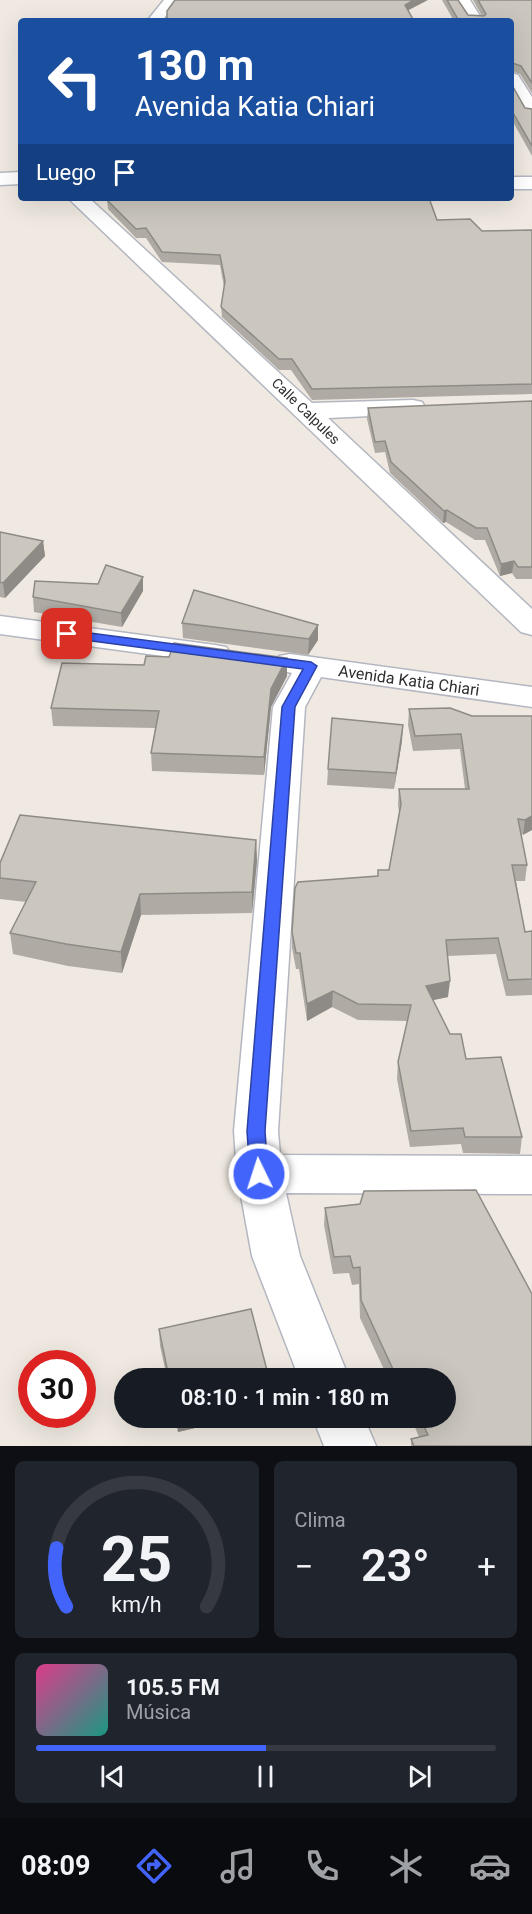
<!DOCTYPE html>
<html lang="es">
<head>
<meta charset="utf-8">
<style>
  body { margin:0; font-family:Roboto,sans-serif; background:#20242c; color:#f1f3f6; height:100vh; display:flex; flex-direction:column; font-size:22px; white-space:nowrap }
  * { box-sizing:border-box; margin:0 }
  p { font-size:20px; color:#9ea1a6 }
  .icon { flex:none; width:33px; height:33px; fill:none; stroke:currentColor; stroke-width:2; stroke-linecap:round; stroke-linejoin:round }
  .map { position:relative; height:1446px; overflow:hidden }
  .panel { display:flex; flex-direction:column; gap:15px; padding:15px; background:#0d0f14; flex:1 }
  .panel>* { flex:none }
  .guide { position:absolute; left:18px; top:18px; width:496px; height:183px; border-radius:6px; box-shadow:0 6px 24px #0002; background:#1a4fa0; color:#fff; overflow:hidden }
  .speed { position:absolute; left:18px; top:1350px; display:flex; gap:12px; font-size:30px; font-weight:700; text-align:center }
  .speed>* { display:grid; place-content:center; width:78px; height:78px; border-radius:50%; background:#171b24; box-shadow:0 6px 24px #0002; line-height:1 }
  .speed .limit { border:9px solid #d22; background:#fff; color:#111 }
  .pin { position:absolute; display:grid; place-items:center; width:51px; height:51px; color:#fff; margin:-26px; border-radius:12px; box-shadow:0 3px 9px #0006 }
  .me { position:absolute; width:66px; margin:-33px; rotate:356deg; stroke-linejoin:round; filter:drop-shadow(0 0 4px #0008) }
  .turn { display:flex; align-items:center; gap:21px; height:126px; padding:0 18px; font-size:27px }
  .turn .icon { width:78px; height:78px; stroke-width:2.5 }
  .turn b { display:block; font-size:42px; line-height:51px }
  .then { display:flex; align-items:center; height:57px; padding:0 18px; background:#0003; gap:12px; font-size:22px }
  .big { font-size:45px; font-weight:600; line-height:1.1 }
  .panel .widget { flex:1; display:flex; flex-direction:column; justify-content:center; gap:9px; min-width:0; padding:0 21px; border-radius:9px; background:#20242c }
  .panel .dial { align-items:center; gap:0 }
  .dial svg { height:156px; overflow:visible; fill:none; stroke:#363941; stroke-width:7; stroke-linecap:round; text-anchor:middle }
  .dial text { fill:#f1f3f6; stroke:none }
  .song { display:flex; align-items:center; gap:18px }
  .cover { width:72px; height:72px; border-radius:9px; background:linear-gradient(135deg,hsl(330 70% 55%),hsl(170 70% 35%)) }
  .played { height:6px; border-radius:3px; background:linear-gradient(90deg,#4264fb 50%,#363941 50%) }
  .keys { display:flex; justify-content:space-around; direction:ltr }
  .heat { display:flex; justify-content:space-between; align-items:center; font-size:33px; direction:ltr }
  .panel .tiles { flex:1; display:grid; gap:15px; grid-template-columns:1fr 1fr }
  .widget:last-child { grid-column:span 2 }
  .trip { position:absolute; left:114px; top:1368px; width:342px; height:60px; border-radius:30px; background:#171b24; box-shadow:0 6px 24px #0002; font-weight:600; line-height:60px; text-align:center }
  .tabs { display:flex; height:96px; justify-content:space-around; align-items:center; background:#090b0e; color:#9ea1a6 }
  .tabs .icon { width:42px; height:42px }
  .tabs .selected { color:#4264fb }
  .tabs b { font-size:27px; color:#f1f3f6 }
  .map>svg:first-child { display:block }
</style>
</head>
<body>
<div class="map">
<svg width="532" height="1446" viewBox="0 0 532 1446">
  <rect width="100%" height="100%" fill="#efe9e1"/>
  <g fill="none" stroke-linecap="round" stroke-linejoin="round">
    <g stroke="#b4b7c1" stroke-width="3">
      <g id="minor">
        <polygon points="164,0 178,0 162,21 147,21"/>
        <polygon points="456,0 470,0 483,21 469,21"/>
        <polygon points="512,73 518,75 532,97 532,116 526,115 512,91"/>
        <polygon points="21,172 21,184 0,185 0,173"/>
        <rect x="512" y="177" width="20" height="12"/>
        <polygon points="68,198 89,198 312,403 413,400 422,402 425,407 422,412 413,414 328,418 532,609 532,635 521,632"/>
        <polygon points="0,616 215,645 226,647 231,654 226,661 215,663 0,634"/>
        <polygon points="290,654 532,687 532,707 321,677 305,707 278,1131 280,1155 532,1156 532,1194 286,1193 300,1256 349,1378 299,1378 252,1256 237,1174 234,1131 273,707 292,673 279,670 274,663 279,656"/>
        <polygon points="313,1418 364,1418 376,1446 324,1446"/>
      </g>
    </g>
    <use href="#minor" fill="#fff" fill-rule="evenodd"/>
  </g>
  <g fill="#afaba4">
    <polygon points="442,0 458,0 468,15 482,16 473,0 532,0 532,93 520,74 512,71 512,21 454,21"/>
    <polygon points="512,85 525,108 532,109 532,156 512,120"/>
    <polygon points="107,200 437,220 482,231 532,230 532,394 312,400 291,370 279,370 222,317 221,307 224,287 220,265 162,262 146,238 136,238 108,209"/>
    <polygon points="532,401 532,579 516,579 512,573 500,576 485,540 475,540 446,522 443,523 390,473 385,452 375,453 367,419 368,408"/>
    <polygon points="0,532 43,541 45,556 5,598 0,597"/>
    <polygon points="143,577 143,591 122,627 34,612 33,597 98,584"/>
    <polygon points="182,623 318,625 318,640 308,655 183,638"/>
    <polygon points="287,676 271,707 264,775 152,771 151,753 155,728 53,726 51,708"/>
    <polygon points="409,709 472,716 532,716 532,830 521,835 527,865 525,881 516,881 525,932 532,931 532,995 506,996 496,954 447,956 448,997 433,1000 450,1034 466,1059 522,1137 520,1154 463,1153 461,1144 410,1147 397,1079 398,1062 408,1021 358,1020 332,1007 307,1021 299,969 296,969 292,948 292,932 377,876 389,870 399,813 398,804 399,789 465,789 460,749 413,751 408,725"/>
    <polygon points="402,741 394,789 327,785 328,769"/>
    <polygon points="256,840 257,861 252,913 141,915 122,973 68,966 13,954 10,933 26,902 0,899 0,863"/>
    <polygon points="325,1208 532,1446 411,1446 411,1439 419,1437 411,1418 446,1418 446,1378 388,1378 360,1318 359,1284 352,1285 349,1273 333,1274 324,1225"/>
    <polygon points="159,1329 269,1378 167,1378 160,1346"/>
    <polygon points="175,1418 238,1418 178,1432"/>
  </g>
  <g fill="#8e8b86">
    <polygon points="414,0 428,0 405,12 405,5"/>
    <polygon points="447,510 446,522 443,523 444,511"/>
    <polygon points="43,541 45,556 5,598 3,583"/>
    <polygon points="514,561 512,573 500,576 501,564"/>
    <polygon points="143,577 143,591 122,627 121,613"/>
    <polygon points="318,625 318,640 308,655 309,639"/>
    <polygon points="287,658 287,676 271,707 264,775 264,757 271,689"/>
    <polygon points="403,725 402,741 394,789 396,773"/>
    <polygon points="532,816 532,830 523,835 525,820"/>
    <polygon points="256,840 257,861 252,913 252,892"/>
    <polygon points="140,894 141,915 122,973 121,952"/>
    <polygon points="450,981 448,997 424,1002 426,986"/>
    <polygon points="333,991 332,1007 307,1021 307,1004"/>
    <polygon points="177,1418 238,1418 178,1432"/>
  </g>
  <g fill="#cbc7bf" stroke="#8e8b86" stroke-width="1.5">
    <polygon points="175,0 414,0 405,5 414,21 162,21 167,18 167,11"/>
    <polygon points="447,0 458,0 468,15 484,16 486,14 478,0 532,0 532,83 521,66 512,63 512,21 459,21"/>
    <polygon points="512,85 525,108 532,109 532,146 512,111"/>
    <polygon points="118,198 429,198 437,220 470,219 482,231 532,230 532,384 312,389 292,359 279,359 221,307 225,281 220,255 162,252 146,228 136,229 107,200"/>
    <polygon points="532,401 532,567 518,567 514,561 501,564 487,528 476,528 447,510 444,511 391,462 385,441 375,442 368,408"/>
    <polygon points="0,532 43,541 3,583 0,582"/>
    <polygon points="106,565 143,577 121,613 33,597 35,581 98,584"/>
    <polygon points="194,590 318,625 309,639 182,623"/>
    <polygon points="174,643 287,658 271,689 264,757 151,753 159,711 51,708 62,663 144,665 146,656 169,657"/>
    <polygon points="450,708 472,716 532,716 532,816 525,820 518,819 527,865 512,865 525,932 532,931 532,979 508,980 498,938 446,940 450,981 426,986 450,1034 461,1034 466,1059 501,1057 522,1137 465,1137 463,1128 411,1131 398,1062 411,1005 358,1004 333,991 307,1004 300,953 296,953 292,932 295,888 298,882 378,876 378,870 389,870 401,804 399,789 469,789 461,734 415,736 409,709"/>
    <polygon points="332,718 403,725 396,773 328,769"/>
    <polygon points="20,815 256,840 252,892 140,894 121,952 66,944 10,933 36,882 0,878 0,863"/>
    <polygon points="476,1190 532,1294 532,1446 414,1446 411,1439 428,1435 420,1418 446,1418 446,1378 397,1378 361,1300 360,1267 353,1268 350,1256 334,1257 325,1208 360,1204 364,1191"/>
    <polygon points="251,1309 269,1378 169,1378 159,1329"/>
  </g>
  <polygon fill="#4264fb" stroke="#2b41a3" stroke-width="1.5" points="67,630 311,662 317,666 295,707 265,1131 268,1174 266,1180 259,1182 253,1180 250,1174 247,1131 282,707 303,669 62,637 60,634"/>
  <g text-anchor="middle" stroke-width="5" stroke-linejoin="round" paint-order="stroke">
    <g font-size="14" fill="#2e2e2e" stroke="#fff">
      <text transform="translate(306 411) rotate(44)" y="5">Calle Calpules</text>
    </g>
    <g font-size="16" fill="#2e2e2e" stroke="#fff">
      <text transform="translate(409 680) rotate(8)" y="6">Avenida Katia Chiari</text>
    </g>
  </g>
</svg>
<div class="speed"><div class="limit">30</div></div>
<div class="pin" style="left:67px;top:634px;background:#d93025"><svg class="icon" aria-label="arrive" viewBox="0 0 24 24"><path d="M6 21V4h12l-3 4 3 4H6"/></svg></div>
<svg class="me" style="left:259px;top:1174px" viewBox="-20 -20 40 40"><circle r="17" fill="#4264fb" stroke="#fff" stroke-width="3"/><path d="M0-11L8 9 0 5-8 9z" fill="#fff"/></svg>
<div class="trip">08:10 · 1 min · 180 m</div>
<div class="guide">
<div class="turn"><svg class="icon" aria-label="left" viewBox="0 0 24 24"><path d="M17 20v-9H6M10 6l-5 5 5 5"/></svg><div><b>130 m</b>Avenida Katia Chiari</div></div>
<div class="then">Luego<svg class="icon" aria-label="arrive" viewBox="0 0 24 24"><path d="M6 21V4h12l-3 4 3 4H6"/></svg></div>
</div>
</div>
<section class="panel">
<div class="tiles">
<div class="widget dial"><svg viewBox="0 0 100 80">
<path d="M14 69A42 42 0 1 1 86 69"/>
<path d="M14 69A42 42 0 0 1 9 39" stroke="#4264fb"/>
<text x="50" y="56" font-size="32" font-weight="700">25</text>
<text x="50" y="72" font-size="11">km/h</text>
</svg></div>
<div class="widget"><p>Clima</p>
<div class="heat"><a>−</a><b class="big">23°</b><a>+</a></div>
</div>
<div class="widget">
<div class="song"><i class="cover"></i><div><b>105.5 FM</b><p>Música</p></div></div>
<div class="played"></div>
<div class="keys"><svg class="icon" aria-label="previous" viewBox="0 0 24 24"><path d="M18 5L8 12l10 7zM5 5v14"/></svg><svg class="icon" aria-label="pause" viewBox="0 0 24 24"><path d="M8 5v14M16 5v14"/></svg><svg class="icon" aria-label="next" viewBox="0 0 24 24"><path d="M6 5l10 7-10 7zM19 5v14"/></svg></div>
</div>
</div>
</section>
<nav class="tabs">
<b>08:09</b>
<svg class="icon selected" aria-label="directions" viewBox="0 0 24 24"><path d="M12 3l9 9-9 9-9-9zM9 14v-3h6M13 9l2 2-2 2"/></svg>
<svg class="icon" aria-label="music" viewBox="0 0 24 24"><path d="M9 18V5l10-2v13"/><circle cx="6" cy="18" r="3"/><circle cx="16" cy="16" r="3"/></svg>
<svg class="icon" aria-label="phone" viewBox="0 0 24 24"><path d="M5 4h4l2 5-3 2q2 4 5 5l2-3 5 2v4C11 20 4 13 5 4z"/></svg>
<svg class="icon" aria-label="climate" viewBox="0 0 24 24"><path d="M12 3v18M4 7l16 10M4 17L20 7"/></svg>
<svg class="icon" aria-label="car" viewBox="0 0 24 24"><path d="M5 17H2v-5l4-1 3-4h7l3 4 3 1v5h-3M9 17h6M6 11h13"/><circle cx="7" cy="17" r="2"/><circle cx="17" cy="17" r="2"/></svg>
</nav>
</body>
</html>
